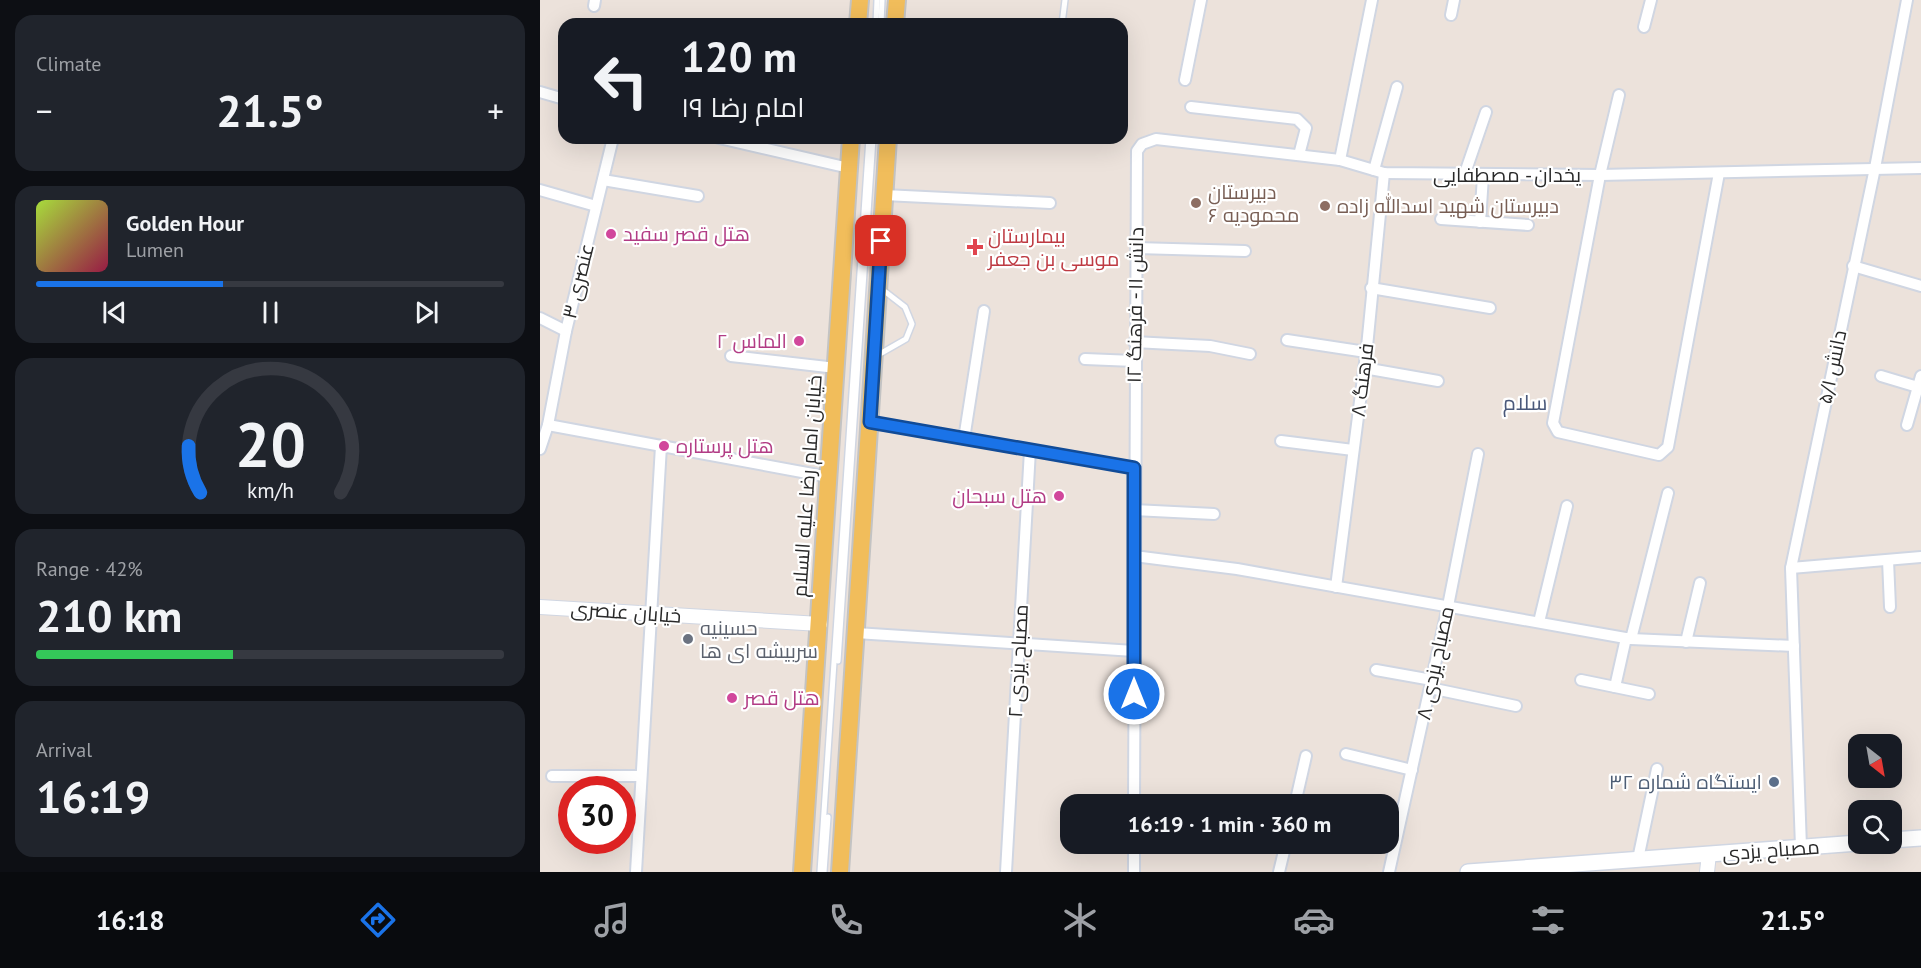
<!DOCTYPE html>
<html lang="en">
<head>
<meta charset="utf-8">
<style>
  body { margin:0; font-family:"PT Sans",Cairo,sans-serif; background:#20242c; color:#f1f3f6; height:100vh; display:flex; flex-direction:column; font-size:22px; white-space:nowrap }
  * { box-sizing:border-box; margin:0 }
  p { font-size:20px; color:#9ea1a6 }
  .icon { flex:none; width:33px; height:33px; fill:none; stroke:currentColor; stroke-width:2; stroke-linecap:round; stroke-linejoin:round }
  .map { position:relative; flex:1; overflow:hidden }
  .drawer { display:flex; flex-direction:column; gap:15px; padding:15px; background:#0d0f14; width:540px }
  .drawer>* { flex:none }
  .hud { position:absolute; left:18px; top:18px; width:570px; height:126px; border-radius:18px; box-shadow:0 6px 24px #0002; background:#171b24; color:#f1f3f6; overflow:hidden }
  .needle { width:39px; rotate:149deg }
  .buttons { position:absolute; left:1308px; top:734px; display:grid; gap:12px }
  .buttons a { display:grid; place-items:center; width:54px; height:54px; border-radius:12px; background:#171b24; box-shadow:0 6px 24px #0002; font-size:30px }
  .speed { position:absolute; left:18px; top:776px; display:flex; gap:12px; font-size:30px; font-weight:700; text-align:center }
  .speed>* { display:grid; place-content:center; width:78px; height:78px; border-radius:50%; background:#171b24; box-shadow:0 6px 24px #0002; line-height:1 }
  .speed .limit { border:9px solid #d22; background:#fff; color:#111 }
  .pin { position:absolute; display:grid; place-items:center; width:51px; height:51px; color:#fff; margin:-26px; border-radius:12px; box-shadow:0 3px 9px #0006 }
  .me { position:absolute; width:66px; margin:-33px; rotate:0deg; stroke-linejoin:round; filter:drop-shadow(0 0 4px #0008) }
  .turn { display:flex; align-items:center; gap:21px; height:126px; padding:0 24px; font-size:27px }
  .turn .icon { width:78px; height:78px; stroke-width:2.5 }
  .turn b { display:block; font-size:42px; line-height:51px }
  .big { font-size:45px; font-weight:600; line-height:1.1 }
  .drawer .tile { flex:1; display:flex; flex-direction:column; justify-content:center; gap:9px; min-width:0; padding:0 21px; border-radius:18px; background:#20242c }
  .drawer .dial { align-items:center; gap:0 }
  .dial svg { height:156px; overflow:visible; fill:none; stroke:#363941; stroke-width:7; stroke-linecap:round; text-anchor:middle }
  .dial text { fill:#f1f3f6; stroke:none }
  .song { display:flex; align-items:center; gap:18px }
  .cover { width:72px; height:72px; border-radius:9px; background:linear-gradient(135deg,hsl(80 70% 55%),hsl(340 70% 35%)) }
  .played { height:6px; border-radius:3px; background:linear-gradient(90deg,#1a73e8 40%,#363941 40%) }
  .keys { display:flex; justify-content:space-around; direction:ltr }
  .heat { display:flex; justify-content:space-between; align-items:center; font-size:33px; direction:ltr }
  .charge { height:9px; border-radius:4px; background:linear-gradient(90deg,#34c759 42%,#363941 0) }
  .trip { position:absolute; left:520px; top:794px; width:339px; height:60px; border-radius:18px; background:#171b24; box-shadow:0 6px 24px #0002; font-weight:600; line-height:60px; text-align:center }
  .menu { display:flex; height:96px; justify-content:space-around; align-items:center; background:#090b0e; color:#9ea1a6 }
  .menu .icon { width:42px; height:42px }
  .menu .on { color:#1a73e8 }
  .menu b { font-size:27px; color:#f1f3f6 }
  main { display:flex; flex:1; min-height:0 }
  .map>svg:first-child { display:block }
</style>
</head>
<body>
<main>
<section class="drawer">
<div class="tile"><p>Climate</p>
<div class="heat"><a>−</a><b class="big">21.5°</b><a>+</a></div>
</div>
<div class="tile">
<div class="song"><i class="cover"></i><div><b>Golden Hour</b><p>Lumen</p></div></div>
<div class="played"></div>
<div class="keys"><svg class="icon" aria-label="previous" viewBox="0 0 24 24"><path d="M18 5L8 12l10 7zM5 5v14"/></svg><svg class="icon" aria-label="pause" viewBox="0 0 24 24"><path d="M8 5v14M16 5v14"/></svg><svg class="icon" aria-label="next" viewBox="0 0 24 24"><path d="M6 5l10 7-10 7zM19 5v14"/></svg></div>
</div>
<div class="tile dial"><svg viewBox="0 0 100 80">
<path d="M14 69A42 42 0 1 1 86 69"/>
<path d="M14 69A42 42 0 0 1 8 45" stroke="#1a73e8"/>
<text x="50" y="56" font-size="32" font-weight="700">20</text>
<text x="50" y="72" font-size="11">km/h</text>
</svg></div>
<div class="tile"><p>Range · 42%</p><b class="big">210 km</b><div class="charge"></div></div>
<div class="tile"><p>Arrival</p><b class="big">16:19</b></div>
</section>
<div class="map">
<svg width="1381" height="872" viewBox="0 0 1381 872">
  <rect width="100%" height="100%" fill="#ece2db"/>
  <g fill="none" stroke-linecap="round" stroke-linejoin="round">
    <g stroke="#d0d6e2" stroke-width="8">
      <g id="service">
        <polyline points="336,24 337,0"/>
        <polyline points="341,24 342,0"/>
        <polyline points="522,24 525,0"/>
        <polyline points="338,355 366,339 372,324 365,307 343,290"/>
        <polyline points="298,661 333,138"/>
        <polyline points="280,872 329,138"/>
        <polyline points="284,872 288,817"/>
      </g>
    </g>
    <g stroke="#d0d6e2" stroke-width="14">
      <g id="minor">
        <polyline points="54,6 55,0"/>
        <polyline points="911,15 914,0"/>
        <polyline points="1104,27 1111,0"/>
        <polyline points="645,80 661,0"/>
        <polyline points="0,92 24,99"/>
        <polyline points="1079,95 1060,175 1013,423 1018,432 1119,455 1128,447 1179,173"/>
        <polyline points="651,107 757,119 766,128 759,155"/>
        <polyline points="179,138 309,168"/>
        <polyline points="800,160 832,0"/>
        <polyline points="834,170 857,87"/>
        <polyline points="924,176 946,112"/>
        <polyline points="63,180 158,196"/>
        <polyline points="0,190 56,206"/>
        <polyline points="344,195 510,203"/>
        <polyline points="901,219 988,225"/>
        <polyline points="940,222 943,176"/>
        <polyline points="596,248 705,251"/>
        <polyline points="1313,266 1381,286"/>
        <polyline points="831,288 950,308"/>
        <polyline points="0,318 26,331"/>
        <polyline points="747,340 826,352"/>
        <polyline points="594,342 670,346 710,354"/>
        <polyline points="191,356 296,368"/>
        <polyline points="545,359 594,361"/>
        <polyline points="824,368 898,381"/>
        <polyline points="1341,376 1381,388"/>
        <polyline points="329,422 594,468"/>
        <polyline points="8,425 289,477"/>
        <polyline points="1367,425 1381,376"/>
        <polyline points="424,439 444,311"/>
        <polyline points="741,441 813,450"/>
        <polyline points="0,449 8,425 26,331 73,138"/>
        <polyline points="594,510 674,514"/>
        <polyline points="594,556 697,569 1091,639 1254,646"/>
        <polyline points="1348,560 1350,607"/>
        <polyline points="1251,568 1381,557"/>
        <polyline points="796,587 827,347 844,173"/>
        <polyline points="999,622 1027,506"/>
        <polyline points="316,633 594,651"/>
        <polyline points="1091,639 1128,493"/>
        <polyline points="1146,642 1160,583"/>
        <polyline points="836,670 892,680"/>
        <polyline points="1041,680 1109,694"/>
        <polyline points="1075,687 1086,638"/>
        <polyline points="890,688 976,706"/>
        <polyline points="806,754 872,770"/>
        <polyline points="12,776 101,776"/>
        <polyline points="594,804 597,151 602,144 616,139 800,160 844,173 1060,175 1381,168"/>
        <polyline points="755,804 766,756"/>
        <polyline points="1261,847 1251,568 1335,168 1367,0"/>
        <polyline points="1098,859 1117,769"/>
        <polyline points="96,872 121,446"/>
        <polyline points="466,872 490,450"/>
        <polyline points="594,872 594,843"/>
        <polyline points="739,872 746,843"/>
        <polyline points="849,872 908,606 938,454"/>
      </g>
    </g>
    <g stroke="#d0d6e2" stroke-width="16">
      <g id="tertiary">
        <polyline points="0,607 280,624"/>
        <polyline points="1167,872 1169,854"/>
      </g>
    </g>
    <g stroke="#d0d6e2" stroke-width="18">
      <g id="secondary">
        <polyline points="1352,840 1381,838"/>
        <polyline points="928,872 1318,843"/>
      </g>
    </g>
    <g stroke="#c3c3c3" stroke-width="20">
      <g id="primary">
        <polyline points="318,24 320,0"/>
        <polyline points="355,24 357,0"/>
        <polyline points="262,872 311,138"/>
        <polyline points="300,872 348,138"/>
      </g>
    </g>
    <use href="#service" stroke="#fff" stroke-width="5"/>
    <use href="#minor" stroke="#fff" stroke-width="10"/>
    <use href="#tertiary" stroke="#fff" stroke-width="14"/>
    <use href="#secondary" stroke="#fff" stroke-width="15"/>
    <use href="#primary" stroke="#f1bd5b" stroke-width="16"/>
  </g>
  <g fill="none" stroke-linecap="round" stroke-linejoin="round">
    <g stroke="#114b97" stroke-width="15">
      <polyline id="route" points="341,241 330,422 594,468 594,694"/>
    </g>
    <use href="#route" stroke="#1a73e8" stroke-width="10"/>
  </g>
  <g fill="#8d6e63" stroke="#fff" stroke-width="2">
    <circle cx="656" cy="203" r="6"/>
    <circle cx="785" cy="206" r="6"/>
  </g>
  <g fill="#d1479c" stroke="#fff" stroke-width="2">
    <circle cx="71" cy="234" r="6"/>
    <circle cx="259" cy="341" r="6"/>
    <circle cx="124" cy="446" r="6"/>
    <circle cx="519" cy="496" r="6"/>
    <circle cx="192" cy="698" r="6"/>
  </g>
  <path fill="#e0444e" stroke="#fff" stroke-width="2" d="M432 238h6v6h6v6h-6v6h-6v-6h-6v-6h6z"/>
  <circle fill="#6b7280" stroke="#fff" stroke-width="2" cx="148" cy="639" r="6"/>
  <circle fill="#5c6f8a" stroke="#fff" stroke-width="2" cx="1234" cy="782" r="6"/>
  <g text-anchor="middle" stroke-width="4.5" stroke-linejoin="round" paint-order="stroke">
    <g font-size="20" fill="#292929" stroke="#fff">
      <text x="967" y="182">یخدان - مصطفایی</text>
      <text transform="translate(38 281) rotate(-76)" y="7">عنصری ۳</text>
      <text transform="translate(595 305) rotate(-89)" y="7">دانش ۱۱ - فرهنگ ۱۲</text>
      <text transform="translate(1292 367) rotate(-78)" y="7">دانش ۵/۱</text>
      <text transform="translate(822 380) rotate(-83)" y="7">فرهنگ ۸</text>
      <text transform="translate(267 486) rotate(-86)" y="7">خیابان امام رضا علیه السلام</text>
      <text transform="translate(86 612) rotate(4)" y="7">خیابان عنصری</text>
      <text transform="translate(478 661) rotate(-87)" y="7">مصباح یزدی ۲</text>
      <text transform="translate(895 663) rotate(-78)" y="7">مصباح یزدی ۸</text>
      <text transform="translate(1231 850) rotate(-4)" y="7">مصباح یزدی</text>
    </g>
    <g font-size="20" fill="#785e54" stroke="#fff" text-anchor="start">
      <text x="668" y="199">دبیرستان<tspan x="668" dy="23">محمودیه ۶</tspan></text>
      <text x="797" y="213">دبیرستان شهید اسدالله زاده</text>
    </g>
    <g font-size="20" fill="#b23c85" stroke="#fff" text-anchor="start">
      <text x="83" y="241">هتل قصر سفید</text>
      <text x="247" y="348" text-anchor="end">الماس ۲</text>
      <text x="136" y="453">هتل پرستاره</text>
      <text x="507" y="503" text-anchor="end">هتل سبحان</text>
      <text x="204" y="705">هتل قصر</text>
    </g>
    <g font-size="20" fill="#be3a42" stroke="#fff" text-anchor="start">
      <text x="448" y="243">بیمارستان<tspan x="448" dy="23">موسی بن جعفر</tspan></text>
    </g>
    <g font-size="20" fill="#5b616d" stroke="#fff" text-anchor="start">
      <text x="160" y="635">حسینیه<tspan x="160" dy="23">سربیشه ای ها</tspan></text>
    </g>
    <g font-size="20" fill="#4e5e75" stroke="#fff" text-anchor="end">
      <text x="1222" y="789">ایستگاه شماره ۳۲</text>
    </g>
    <g font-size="21" fill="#4a587a" stroke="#fff">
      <text x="985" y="410">سلام</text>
    </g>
  </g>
</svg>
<div class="buttons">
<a><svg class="needle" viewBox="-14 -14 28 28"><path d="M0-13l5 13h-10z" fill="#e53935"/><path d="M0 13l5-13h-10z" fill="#9ea1a6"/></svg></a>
<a><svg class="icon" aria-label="search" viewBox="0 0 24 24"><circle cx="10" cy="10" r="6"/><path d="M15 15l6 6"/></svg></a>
</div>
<div class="speed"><div class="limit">30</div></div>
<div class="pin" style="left:341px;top:241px;background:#d93025"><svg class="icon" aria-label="arrive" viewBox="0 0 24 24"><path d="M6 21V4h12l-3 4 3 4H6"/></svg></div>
<svg class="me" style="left:594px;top:694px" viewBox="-20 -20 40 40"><circle r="17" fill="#1a73e8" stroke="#fff" stroke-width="3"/><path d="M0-11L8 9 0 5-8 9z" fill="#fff"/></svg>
<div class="trip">16:19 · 1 min · 360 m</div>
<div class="hud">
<div class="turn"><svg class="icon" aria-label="left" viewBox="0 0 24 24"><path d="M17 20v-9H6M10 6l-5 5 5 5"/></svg><div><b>120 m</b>امام رضا ۱۹</div></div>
</div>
</div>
</main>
<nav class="menu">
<b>16:18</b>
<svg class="icon on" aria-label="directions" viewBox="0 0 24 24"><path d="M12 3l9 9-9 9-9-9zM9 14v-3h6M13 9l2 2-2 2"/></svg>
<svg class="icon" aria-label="music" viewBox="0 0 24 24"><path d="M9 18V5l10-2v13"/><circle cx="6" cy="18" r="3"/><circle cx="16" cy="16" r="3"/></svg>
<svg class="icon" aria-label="phone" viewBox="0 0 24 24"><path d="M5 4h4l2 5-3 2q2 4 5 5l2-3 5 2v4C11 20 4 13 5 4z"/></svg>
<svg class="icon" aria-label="climate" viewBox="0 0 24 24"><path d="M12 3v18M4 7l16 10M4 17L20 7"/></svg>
<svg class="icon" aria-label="car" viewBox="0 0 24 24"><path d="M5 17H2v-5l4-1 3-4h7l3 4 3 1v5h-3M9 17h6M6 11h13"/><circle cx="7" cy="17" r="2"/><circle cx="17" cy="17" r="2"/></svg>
<svg class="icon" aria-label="filters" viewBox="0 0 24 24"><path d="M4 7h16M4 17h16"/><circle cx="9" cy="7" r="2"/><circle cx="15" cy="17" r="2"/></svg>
<b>21.5°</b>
</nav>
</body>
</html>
